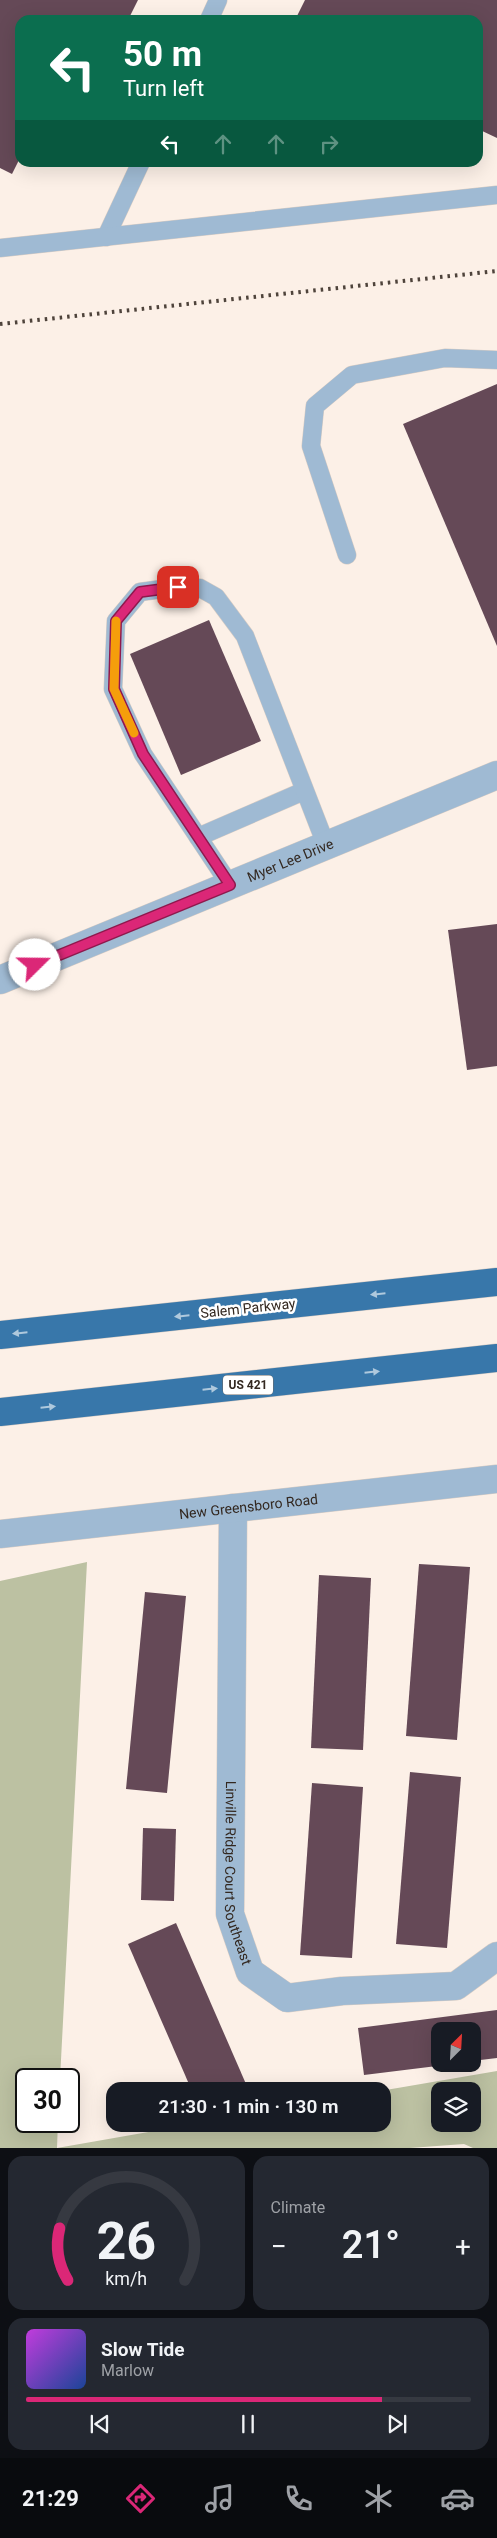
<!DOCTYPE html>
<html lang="en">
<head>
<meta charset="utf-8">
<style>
  body { margin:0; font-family:Roboto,sans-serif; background:#242831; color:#f1f3f6; height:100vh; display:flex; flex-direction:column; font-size:19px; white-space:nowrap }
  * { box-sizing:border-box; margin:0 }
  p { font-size:16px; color:#9ea1a6 }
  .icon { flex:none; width:28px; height:28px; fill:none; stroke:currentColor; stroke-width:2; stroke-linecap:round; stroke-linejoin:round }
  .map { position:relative; height:2148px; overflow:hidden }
  .side { display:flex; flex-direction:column; gap:8px; padding:8px; background:#0d0f14; flex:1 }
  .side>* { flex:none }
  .guide { position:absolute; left:15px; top:15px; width:468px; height:152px; border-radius:15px; box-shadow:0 5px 20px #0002; background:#0b6e4f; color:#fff; overflow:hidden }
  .needle { width:32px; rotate:24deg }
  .buttons { position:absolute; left:431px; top:2022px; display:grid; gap:10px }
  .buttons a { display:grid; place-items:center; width:50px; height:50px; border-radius:10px; background:#171b24; box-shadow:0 5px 20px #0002; font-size:25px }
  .speed { position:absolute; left:15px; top:2068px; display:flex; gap:10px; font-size:25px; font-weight:700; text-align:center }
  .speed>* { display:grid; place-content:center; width:65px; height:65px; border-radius:50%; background:#171b24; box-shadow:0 5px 20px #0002; line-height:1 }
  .speed .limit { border:2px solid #111; border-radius:8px; background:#fff; color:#111 }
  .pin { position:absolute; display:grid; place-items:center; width:42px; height:42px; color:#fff; margin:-21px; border-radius:10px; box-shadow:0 2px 8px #0006 }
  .me { position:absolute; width:55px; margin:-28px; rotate:68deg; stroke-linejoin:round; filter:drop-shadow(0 0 4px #0008) }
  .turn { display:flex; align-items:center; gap:18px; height:105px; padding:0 25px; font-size:22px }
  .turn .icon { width:65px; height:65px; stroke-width:2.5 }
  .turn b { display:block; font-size:35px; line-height:42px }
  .lanes { display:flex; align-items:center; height:48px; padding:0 25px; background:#0003; justify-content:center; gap:25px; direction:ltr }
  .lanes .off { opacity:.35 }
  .big { font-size:38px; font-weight:600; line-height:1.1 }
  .side .tile { flex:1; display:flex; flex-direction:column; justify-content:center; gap:8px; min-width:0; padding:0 18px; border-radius:15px; background:#242831 }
  .side .dial { align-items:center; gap:0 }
  .dial svg { height:130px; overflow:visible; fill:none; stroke:#363941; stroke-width:7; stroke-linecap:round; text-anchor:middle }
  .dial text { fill:#f1f3f6; stroke:none }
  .song { display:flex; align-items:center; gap:15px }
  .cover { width:60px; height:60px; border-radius:8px; background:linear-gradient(135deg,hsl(290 70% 55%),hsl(220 70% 35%)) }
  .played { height:5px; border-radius:2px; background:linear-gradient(90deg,#db2777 80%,#363941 80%) }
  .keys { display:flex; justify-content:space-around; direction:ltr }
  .heat { display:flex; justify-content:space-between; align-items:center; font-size:28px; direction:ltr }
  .side .tiles { flex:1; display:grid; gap:8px; grid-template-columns:1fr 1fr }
  .tile:last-child { grid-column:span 2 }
  .trip { position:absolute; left:106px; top:2082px; width:285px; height:50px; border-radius:15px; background:#171b24; box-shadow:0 5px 20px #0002; font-weight:600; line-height:50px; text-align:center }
  .dock { display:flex; height:80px; justify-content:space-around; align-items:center; background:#090b0e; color:#9ea1a6 }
  .dock .icon { width:35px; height:35px }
  .dock .current { color:#db2777 }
  .dock b { font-size:22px; color:#f1f3f6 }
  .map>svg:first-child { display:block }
</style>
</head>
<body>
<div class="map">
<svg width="497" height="2148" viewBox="0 0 497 2148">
  <rect width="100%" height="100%" fill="#fcf0e7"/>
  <path fill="#bcc1a2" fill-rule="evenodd" d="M87,1562L60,2079H26V2121H58L57,2148L194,2124H382V2091H380L497,2071V2148H473L464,2144L410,2148H0V1581ZM440,2091H472V2124H440Z"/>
  <g fill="#654957">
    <polygon points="0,0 138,0 128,20 20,20 20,158 12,174 0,168"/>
    <polygon points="305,0 497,0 497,138 478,129 478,20 295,20"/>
    <polygon points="497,384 497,646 403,424"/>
    <polygon points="209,620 261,741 181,775 130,654"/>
    <polygon points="497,924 497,1066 467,1070 448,930"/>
    <polygon points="419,1564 470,1567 457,1740 406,1736"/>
    <polygon points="319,1575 371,1578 363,1750 311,1748"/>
    <polygon points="145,1592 186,1596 167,1793 126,1789"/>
    <polygon points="410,1772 461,1777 447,1948 396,1944"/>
    <polygon points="312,1783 363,1787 352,1958 300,1955"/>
    <polygon points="143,1828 176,1829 174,1901 141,1900"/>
    <polygon points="176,1923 246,2084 228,2091 192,2091 128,1944"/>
    <polygon points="497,2010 497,2058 472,2061 472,2031 440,2031 440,2064 445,2065 364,2075 358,2028"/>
  </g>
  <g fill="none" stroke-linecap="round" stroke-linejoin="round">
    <g stroke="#d8ccc3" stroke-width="19">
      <g id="lane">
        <polyline points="209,20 218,0"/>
        <polyline points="106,237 141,162"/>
        <polyline points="0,248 497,195"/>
        <polyline points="347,555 311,446 315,406 352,375 445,358 497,360"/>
        <polyline points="198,837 304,791"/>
        <polyline points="230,885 143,754 113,689 116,621 140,592 177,587 200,588 216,597 245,636 326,845"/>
      </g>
    </g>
    <g stroke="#d8ccc3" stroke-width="29">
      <g id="street">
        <path id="s1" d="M0,980L497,775"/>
        <path id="s2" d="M233,1508L230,1914L250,1972L287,1998L342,1991L456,1986L497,1956"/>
        <path id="s3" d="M0,1534L497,1479"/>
      </g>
    </g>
    <g stroke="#d8ccc3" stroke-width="29">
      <g id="highway">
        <polyline points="0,1335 497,1282"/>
        <polyline points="0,1412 497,1358"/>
      </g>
    </g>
    <use href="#lane" stroke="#9fbad3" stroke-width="18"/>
    <use href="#street" stroke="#9fbad3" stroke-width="28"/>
    <use href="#highway" stroke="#3877aa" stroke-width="28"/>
    <polyline stroke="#4e433b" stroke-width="4" stroke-dasharray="2.5 5" stroke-linecap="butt" points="0,324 497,271"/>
  </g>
  <defs><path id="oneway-solid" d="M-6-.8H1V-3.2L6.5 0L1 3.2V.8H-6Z" transform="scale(1.25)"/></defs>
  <g fill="#afc9dd">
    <use href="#oneway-solid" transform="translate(378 1294) rotate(174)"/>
    <use href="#oneway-solid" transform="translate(182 1316) rotate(174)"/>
    <use href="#oneway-solid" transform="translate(20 1333) rotate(174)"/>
    <use href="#oneway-solid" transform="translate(372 1372) rotate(-6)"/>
    <use href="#oneway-solid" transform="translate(210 1389) rotate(-6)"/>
    <use href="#oneway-solid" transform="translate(48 1407) rotate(-6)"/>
  </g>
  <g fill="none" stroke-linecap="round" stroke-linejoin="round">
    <g stroke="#8e194d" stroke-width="12">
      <polyline id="route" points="35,965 230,885 143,754 114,689 116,621 140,592 178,587"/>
    </g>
    <use href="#route" stroke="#db2777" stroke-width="9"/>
    <polyline stroke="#f59e0b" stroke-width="9" points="116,621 114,689 134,733"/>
  </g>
  <g text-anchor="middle" stroke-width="5" stroke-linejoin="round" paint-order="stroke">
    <rect fill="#fff" stroke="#706863" stroke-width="1" x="223" y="1375.5" width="50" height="19" rx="4"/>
    <g font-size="12" font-weight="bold" fill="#332820">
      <text x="248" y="1389">US 421</text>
    </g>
    <g font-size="14" fill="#332820" stroke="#fff">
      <text dy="5" stroke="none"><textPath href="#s1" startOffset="314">Myer Lee Drive</textPath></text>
      <text transform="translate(248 1308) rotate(-6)" y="5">Salem Parkway</text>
      <text dy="5" stroke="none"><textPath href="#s3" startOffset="250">New Greensboro Road</textPath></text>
      <text dy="5" stroke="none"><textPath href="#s2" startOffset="366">Linville Ridge Court Southeast</textPath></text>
    </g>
  </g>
</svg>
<div class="buttons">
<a><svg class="needle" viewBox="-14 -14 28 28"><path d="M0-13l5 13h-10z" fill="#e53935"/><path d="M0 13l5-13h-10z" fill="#9ea1a6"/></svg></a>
<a><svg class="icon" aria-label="layers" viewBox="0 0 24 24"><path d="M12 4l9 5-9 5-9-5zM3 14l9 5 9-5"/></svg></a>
</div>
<div class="speed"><div class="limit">30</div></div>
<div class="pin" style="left:178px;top:587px;background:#d93025"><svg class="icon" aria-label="arrive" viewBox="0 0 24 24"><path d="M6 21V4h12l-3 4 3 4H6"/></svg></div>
<svg class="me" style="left:35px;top:965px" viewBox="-20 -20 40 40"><circle r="19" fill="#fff"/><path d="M0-13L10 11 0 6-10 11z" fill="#db2777"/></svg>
<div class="trip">21:30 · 1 min · 130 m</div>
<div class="guide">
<div class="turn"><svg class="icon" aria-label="left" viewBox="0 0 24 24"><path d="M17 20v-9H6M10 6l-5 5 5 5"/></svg><div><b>50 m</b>Turn left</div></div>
<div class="lanes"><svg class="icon" aria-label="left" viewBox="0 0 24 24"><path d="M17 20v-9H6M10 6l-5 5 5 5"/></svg><svg class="icon off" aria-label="ahead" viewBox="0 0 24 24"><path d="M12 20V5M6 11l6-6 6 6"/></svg><svg class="icon off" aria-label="ahead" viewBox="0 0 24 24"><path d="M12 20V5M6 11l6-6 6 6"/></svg><svg class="icon off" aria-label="right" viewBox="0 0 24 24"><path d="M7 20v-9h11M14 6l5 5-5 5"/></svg></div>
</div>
</div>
<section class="side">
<div class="tiles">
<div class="tile dial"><svg viewBox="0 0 100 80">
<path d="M14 69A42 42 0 1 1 86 69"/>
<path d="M14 69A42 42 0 0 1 9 37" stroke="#db2777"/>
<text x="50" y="56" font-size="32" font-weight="700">26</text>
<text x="50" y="72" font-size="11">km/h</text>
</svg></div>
<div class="tile"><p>Climate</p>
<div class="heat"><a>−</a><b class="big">21°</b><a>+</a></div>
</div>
<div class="tile">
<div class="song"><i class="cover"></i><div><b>Slow Tide</b><p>Marlow</p></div></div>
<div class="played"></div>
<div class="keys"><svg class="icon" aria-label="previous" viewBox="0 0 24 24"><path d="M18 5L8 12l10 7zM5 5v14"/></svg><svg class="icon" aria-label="pause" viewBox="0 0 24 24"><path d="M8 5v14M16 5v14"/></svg><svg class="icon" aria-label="next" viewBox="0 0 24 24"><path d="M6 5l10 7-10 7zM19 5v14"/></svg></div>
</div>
</div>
</section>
<nav class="dock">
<b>21:29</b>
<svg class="icon current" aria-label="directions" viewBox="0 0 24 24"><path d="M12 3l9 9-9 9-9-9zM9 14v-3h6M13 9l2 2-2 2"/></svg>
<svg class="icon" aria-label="music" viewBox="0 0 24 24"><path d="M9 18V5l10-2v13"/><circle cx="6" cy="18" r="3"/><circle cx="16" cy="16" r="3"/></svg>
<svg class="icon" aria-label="phone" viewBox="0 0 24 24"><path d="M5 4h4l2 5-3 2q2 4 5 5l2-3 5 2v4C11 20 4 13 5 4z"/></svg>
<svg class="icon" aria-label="climate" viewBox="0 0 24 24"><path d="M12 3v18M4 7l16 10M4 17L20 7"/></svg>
<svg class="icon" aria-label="car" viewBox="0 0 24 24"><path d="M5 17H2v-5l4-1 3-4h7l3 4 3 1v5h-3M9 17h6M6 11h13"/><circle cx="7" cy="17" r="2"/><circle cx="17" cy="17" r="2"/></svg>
</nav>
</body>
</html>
